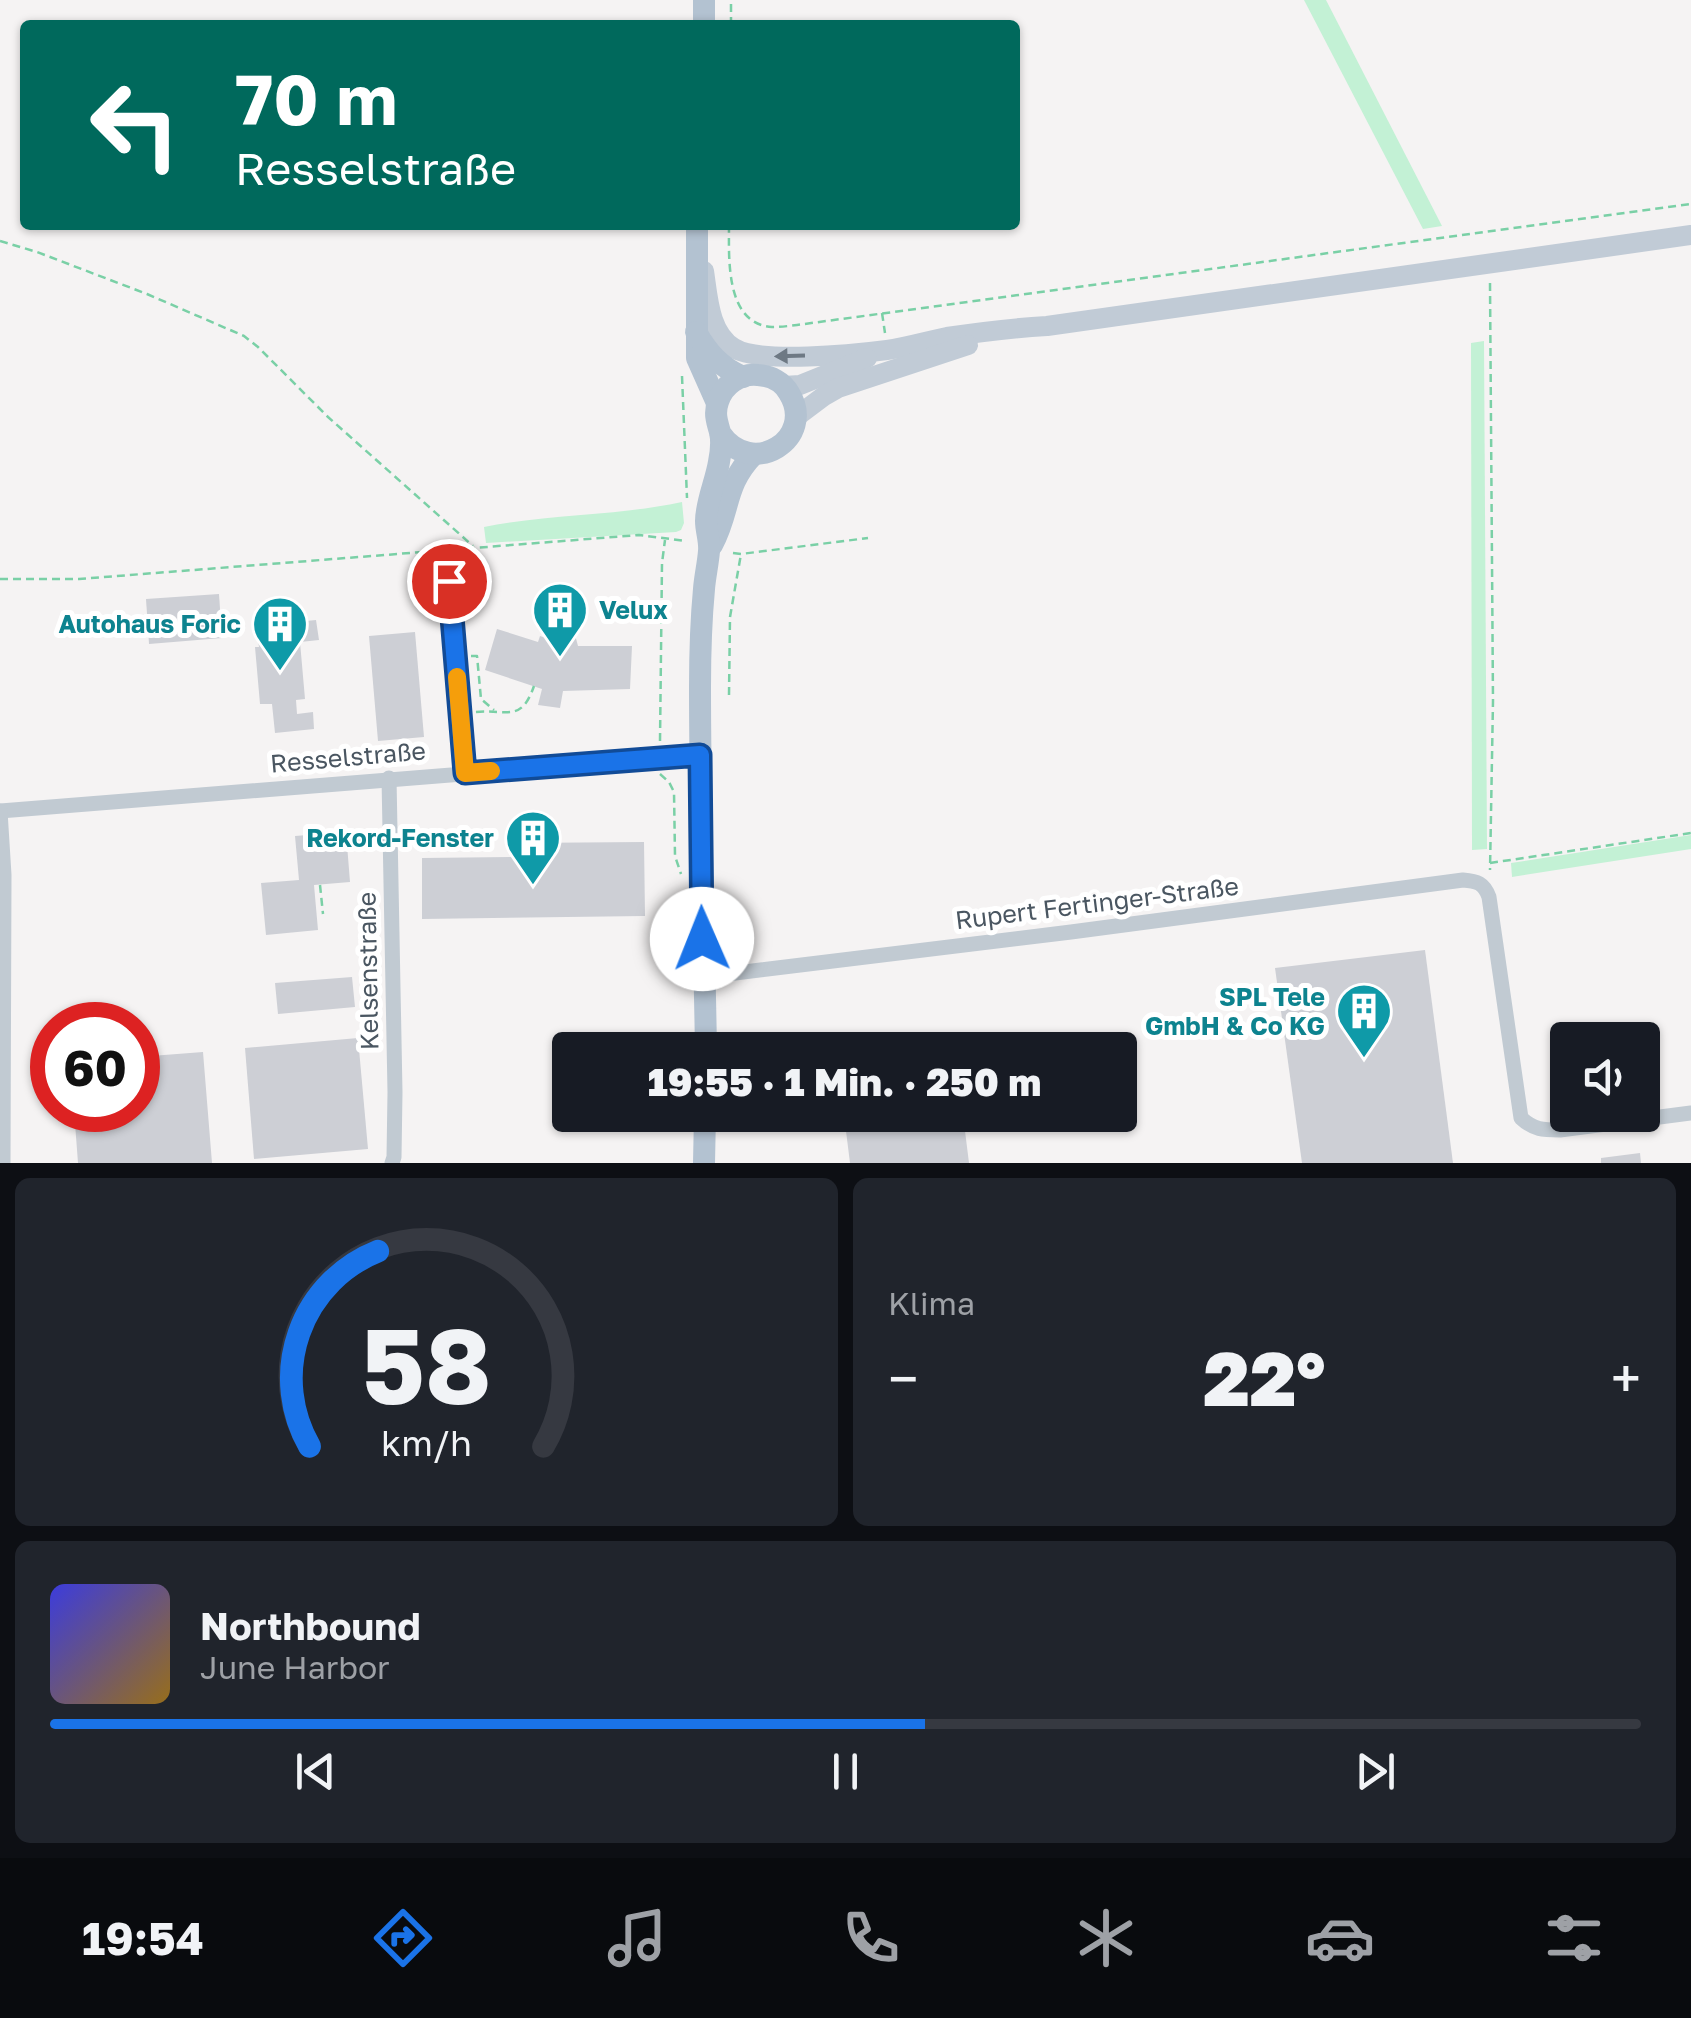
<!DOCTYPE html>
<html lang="de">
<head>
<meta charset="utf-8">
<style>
  body { margin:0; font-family:"Golos Text",sans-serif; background:#20242c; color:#f1f3f6; height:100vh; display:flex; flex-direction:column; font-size:38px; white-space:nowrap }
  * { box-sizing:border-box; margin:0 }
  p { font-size:32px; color:#9ea1a6 }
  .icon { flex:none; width:55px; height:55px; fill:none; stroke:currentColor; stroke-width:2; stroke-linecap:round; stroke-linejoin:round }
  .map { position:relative; height:1163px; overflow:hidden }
  .details { display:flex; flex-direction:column; gap:15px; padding:15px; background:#0d0f14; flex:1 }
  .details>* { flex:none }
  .guide { position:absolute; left:20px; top:20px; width:1000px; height:210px; border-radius:10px; box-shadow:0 2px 8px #0004; background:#00695c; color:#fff; overflow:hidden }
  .controls { position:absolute; left:1550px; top:1022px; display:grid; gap:20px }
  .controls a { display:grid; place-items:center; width:110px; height:110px; border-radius:10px; background:#171b24; box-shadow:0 2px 8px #0004; font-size:50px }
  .speed { position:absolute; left:30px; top:1002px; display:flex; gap:20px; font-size:50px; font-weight:700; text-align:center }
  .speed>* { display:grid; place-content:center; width:130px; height:130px; border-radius:50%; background:#171b24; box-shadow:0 2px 8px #0004; line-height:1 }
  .speed .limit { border:15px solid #d22; background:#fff; color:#111 }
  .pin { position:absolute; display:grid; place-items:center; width:85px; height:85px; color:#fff; margin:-42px; border:5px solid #fff; border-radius:50%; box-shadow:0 2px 10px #0007 }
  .me { position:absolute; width:110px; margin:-55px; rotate:359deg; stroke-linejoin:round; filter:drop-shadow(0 0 8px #0008) }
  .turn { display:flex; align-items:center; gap:35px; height:210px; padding:0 50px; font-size:45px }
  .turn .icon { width:130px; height:130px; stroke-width:2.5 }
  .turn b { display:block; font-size:70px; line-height:85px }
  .big { font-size:75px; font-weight:800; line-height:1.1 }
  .details .tile { flex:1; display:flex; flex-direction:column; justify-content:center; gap:15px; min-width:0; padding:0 35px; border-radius:15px; background:#20242c }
  .details .dial { align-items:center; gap:0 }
  .dial svg { height:260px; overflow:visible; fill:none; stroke:#363941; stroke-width:7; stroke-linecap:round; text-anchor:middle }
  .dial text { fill:#f1f3f6; stroke:none }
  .song { display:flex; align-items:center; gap:30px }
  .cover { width:120px; height:120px; border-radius:15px; background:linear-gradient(135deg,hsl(240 70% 55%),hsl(40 70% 35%)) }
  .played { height:10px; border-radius:5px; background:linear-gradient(90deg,#1a73e8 55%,#363941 55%) }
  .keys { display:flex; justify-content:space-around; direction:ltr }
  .heat { display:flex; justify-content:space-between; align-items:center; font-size:55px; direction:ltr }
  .details .tiles { flex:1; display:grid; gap:15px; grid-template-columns:1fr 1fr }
  .tile:last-child { grid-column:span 2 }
  .trip { position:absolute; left:552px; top:1032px; width:585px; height:100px; border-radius:10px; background:#171b24; box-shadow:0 2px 8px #0004; font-weight:800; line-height:100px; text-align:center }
  .menu { display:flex; height:160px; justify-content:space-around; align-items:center; background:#090b0e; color:#9ea1a6 }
  .menu .icon { width:70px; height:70px }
  .menu .selected { color:#1a73e8 }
  .menu b { font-size:45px; color:#f1f3f6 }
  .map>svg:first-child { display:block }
</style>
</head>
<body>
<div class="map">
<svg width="1691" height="1163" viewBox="0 0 1691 1163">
  <rect width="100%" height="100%" fill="#f5f3f3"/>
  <g fill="#c3f1d5">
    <polygon points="1304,0 1326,0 1442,226 1423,229"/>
    <polygon points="1484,341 1487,849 1472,850 1471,343"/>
    <path d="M682,502L684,523L681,530L676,532L486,543L484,527C549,514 617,516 682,502Z"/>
    <polygon points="1691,835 1691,849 1512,877 1511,863"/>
  </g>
  <g fill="#cdcfd5">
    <polygon points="219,594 222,638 149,644 146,599"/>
    <polygon points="316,620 319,640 300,642 305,699 296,700 297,714 313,712 314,729 275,733 272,704 260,704 255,647 259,647 256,626"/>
    <polygon points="551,622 569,625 570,629 574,631 578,646 632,646 630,689 563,691 560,708 538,705 542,689 485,670 497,629 538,642 540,636 549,639"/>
    <polygon points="415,632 424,737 378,741 369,636"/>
    <polygon points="346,832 350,882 314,885 318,930 266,935 261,883 299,880 295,836"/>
    <polygon points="644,842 645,916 422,919 422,858 518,857 518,843"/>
    <polygon points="1425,950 1453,1163 1302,1163 1275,968"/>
    <polygon points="352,977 355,1007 278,1014 275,983"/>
    <polygon points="953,1034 955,1050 845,1050 845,1048"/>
    <polygon points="358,1038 368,1149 254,1159 245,1048"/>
    <polygon points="203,1052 212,1163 78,1163 74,1110 138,1110 138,1057"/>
    <polygon points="844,1115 963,1115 969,1163 850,1163"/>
    <polygon points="1640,1153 1641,1163 1601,1163 1601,1158"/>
  </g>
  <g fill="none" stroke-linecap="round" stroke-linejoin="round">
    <g stroke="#7ad0a6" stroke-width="2.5" stroke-dasharray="8 5" stroke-linecap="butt">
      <polyline points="731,25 731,0"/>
      <path d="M729,225C729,258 725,324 772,327C780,327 789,326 797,325L1691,204"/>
      <polyline points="0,241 37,252 147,294 244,336 258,347 328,417 473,546"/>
      <polyline points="1490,283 1493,701 1490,870"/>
      <polyline points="882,313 885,333"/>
      <polyline points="682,376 687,498"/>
      <polyline points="733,553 741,554 868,538"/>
      <polyline points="0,579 79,579 639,535 686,541"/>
      <polyline points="471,656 477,656 481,699 494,710"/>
      <polyline points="729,695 730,617 741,554"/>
      <path d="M476,712C508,709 521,723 534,686"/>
      <polyline points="660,741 662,563 665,540"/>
      <polyline points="660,774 669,782 674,792 675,856 681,874"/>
      <polyline points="1490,863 1691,833"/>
      <polyline points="320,885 323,914"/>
    </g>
    <g stroke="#c1cad2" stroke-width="15">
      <polyline points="449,581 465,773"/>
      <polyline points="389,778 395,1092 394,1157 392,1163"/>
      <polyline points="0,811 700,755"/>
      <polyline points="0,811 4,875 3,1163"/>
      <path d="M703,977L1071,932L1463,880C1477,881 1484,883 1489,897L1521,1118C1534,1130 1543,1130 1560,1130L1691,1113"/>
    </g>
    <g stroke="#c1cbd6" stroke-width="20">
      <path d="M704,271C708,297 709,333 734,348C759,364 856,354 887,350C907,347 927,341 947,337C980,332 1013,328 1047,326L1691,235"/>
      <polyline points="784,386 800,385 867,358"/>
      <polyline points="796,417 824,396 838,388 968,345"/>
    </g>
    <g stroke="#b3c2d1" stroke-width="22">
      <polyline points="704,25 704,0"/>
      <polyline points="697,225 697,358 717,403"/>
      <path d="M696,332C708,353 720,367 743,377"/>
      <path d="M712,545C731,510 723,486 754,454"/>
      <path d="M706,1050C704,929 700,808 700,687C700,654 701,621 704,589C705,576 708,564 709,551C710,541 706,531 706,521C706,502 716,481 719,462C721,452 722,441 720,432C717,422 714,413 718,402C723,385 740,373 758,375C771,376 783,382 789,393C817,438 752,480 720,433"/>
      <polyline points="704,1163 705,1115"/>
    </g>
  </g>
  <defs><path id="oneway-solid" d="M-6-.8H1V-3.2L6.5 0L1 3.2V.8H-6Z" transform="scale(2.5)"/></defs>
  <use fill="#6e7984" href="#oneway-solid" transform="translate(790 356) rotate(178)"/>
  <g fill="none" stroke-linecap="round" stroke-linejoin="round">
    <g stroke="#114b97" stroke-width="25">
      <polyline id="route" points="449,581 465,773 700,755 702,939"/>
    </g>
    <use href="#route" stroke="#1a73e8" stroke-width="18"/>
    <polyline stroke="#f59e0b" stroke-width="18" points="457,677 465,773 491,771"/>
  </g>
  <defs>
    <g id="building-pin" transform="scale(2.875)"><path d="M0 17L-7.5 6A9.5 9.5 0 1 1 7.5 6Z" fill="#0f9aa8" stroke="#fff"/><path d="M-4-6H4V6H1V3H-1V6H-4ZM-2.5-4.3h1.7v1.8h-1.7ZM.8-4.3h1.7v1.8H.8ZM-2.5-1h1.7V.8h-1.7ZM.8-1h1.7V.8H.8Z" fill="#fff"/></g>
  </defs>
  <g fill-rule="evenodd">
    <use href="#building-pin" x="560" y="610"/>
    <use href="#building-pin" x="280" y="624"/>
    <use href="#building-pin" x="533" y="838"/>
    <use href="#building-pin" x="1364" y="1011"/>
  </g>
  <g text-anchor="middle" stroke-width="10" stroke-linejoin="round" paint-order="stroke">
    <g font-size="25" font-weight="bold" fill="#0d838f" stroke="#fff" text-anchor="end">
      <text x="599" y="619" text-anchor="start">Velux</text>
      <text x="241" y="633">Autohaus Foric</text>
      <text x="494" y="847">Rekord-Fenster</text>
      <text x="1325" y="1006">SPL Tele<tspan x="1325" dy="29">GmbH &amp; Co KG</tspan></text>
    </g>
    <g font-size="25" fill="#4a5661" stroke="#fff">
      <text transform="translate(348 757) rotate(-5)" y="9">Resselstraße</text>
      <text transform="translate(1097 903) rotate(-7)" y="9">Rupert Fertinger-Straße</text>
      <text transform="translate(368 971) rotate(-91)" y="9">Kelsenstraße</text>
    </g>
  </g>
</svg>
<div class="controls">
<a><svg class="icon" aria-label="sound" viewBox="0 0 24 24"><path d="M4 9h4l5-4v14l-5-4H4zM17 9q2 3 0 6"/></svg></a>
</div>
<div class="speed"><div class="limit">60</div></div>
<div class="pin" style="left:449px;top:581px;background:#d93025"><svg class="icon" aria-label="arrive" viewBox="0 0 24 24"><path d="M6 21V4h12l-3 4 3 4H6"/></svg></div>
<svg class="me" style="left:702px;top:939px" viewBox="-20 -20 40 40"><circle r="19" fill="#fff"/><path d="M0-13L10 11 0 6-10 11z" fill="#1a73e8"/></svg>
<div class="trip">19:55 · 1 Min. · 250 m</div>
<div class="guide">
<div class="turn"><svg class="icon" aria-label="left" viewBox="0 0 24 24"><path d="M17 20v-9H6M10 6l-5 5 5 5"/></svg><div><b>70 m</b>Resselstraße</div></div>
</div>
</div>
<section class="details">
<div class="tiles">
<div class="tile dial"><svg viewBox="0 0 100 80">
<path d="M14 69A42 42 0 1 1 86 69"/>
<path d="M14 69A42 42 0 0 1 35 9" stroke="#1a73e8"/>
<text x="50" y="56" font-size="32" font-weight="700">58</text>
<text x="50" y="72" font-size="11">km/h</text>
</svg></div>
<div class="tile"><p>Klima</p>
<div class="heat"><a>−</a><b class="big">22°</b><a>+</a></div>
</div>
<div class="tile">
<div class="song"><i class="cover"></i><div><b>Northbound</b><p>June Harbor</p></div></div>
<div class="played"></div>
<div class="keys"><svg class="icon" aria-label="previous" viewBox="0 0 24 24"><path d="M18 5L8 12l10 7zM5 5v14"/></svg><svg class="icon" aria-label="pause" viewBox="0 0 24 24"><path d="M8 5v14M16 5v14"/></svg><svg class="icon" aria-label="next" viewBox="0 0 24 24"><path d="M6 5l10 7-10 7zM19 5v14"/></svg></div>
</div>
</div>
</section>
<nav class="menu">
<b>19:54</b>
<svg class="icon selected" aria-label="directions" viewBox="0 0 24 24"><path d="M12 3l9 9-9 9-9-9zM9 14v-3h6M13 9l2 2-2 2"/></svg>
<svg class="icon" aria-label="music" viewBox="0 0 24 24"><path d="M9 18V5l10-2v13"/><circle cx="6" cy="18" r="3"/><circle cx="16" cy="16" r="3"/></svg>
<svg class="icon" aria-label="phone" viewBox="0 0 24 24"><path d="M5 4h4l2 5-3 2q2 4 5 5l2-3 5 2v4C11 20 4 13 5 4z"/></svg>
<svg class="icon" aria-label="climate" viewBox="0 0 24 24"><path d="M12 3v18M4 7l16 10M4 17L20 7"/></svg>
<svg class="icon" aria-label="car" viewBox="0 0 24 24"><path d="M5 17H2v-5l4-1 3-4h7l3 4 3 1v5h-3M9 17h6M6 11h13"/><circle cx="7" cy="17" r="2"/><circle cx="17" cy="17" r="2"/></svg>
<svg class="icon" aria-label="filters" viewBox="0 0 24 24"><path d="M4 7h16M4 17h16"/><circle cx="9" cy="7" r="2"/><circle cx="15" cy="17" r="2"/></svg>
</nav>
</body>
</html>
